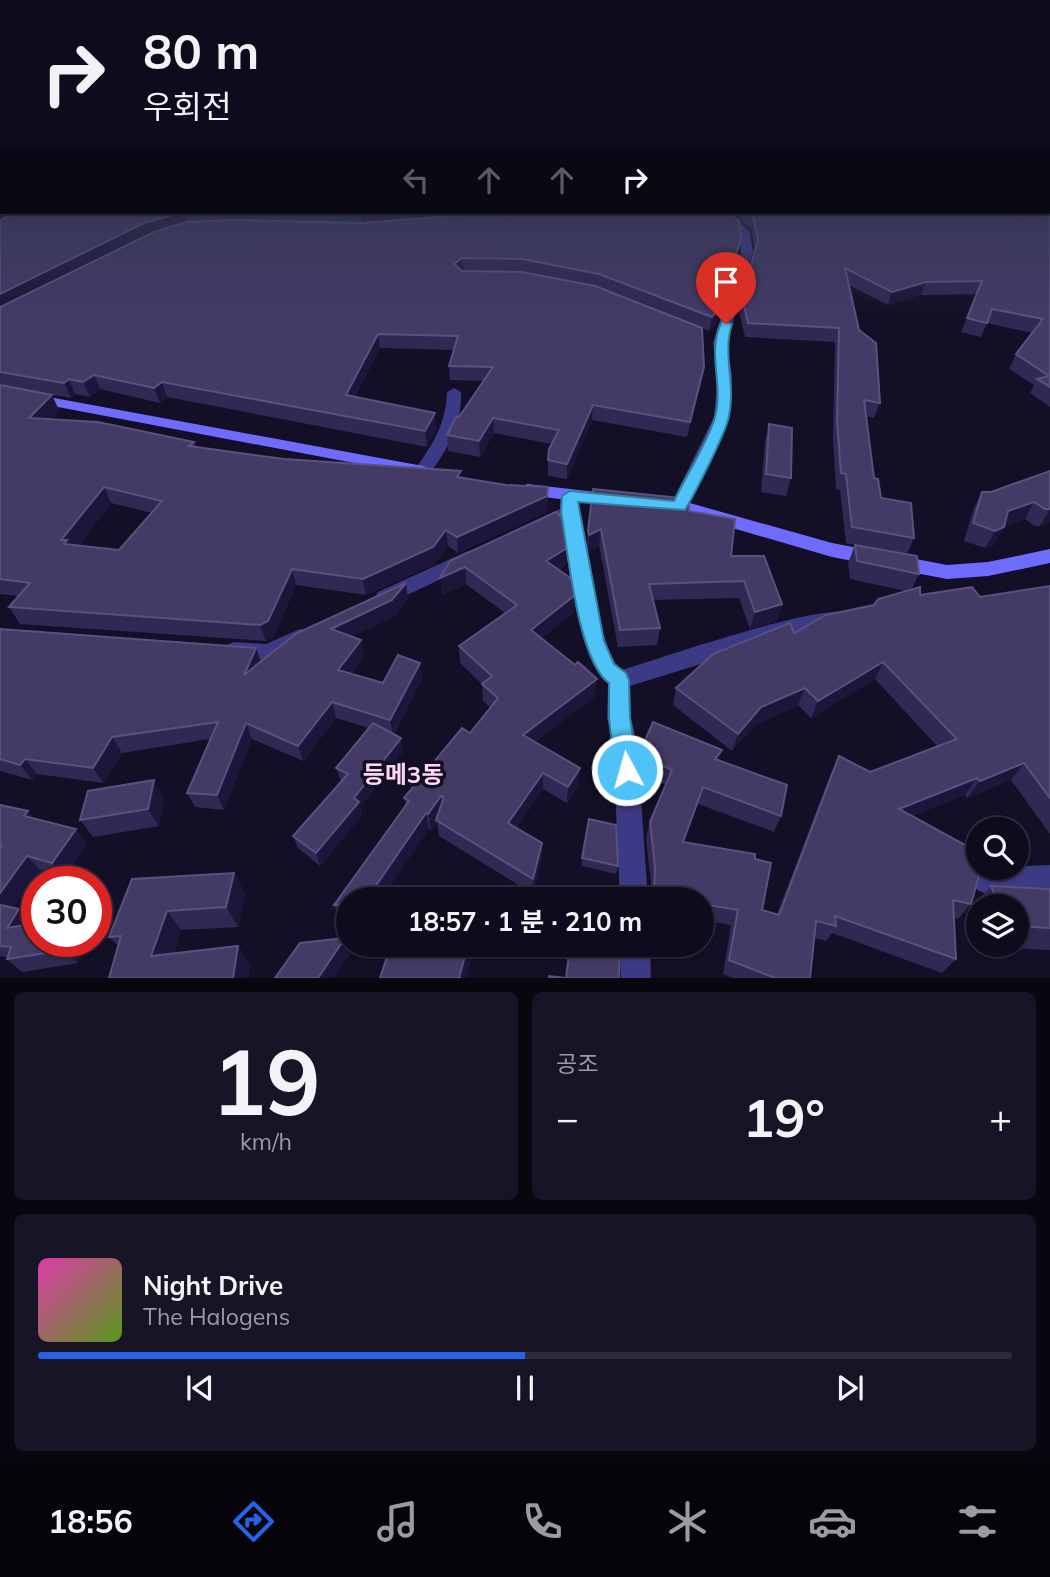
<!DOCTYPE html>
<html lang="ko">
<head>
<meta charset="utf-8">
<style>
  body { margin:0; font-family:Mulish,"Noto Sans KR",sans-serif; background:#171425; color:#f1f3f6; height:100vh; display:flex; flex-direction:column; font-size:26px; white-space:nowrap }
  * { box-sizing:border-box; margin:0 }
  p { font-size:23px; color:#9b9ba3 }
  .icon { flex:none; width:38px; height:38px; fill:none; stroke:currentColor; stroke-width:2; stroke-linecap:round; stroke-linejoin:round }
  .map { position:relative; height:978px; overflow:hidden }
  .panel { display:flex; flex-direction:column; gap:14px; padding:14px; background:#08060f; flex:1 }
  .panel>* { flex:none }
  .top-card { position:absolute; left:0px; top:0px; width:1050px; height:214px; box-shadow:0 2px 5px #0004,0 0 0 2px #2e2b3b; background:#0e0b1c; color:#f1f3f6; overflow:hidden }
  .controls { position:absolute; left:966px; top:817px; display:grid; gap:14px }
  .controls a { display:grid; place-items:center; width:63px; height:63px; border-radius:50%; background:#0e0b1c; box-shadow:0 2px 5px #0004,0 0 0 2px #2e2b3b; font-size:35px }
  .speed { position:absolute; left:21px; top:866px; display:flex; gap:14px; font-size:35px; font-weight:700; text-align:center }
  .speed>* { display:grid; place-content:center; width:91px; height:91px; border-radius:50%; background:#0e0b1c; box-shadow:0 2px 5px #0004,0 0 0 2px #2e2b3b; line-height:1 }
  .speed .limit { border:10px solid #d22; background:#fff; color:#111 }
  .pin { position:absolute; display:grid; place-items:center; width:60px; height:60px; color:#fff; margin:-72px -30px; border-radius:50% 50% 50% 0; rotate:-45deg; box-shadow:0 0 7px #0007 }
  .pin .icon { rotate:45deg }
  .me { position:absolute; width:77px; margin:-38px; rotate:354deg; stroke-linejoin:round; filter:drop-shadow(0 0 5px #0008) }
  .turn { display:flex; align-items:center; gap:24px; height:147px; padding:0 28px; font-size:32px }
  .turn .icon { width:91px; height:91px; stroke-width:2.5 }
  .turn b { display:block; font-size:49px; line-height:60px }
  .lanes { display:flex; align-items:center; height:66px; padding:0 28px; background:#0003; justify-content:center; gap:35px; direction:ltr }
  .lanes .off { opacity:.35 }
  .big { font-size:52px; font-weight:700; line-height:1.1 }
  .panel .widget { flex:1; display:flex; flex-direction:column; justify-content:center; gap:10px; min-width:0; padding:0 24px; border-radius:10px; background:#171425 }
  .panel .dial { align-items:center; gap:0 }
  .dial b { font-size:91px; line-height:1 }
  .song { display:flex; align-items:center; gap:21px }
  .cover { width:84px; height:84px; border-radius:10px; background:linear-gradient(135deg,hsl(320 70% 55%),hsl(90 70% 35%)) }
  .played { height:7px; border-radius:4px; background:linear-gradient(90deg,#2563eb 50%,#2e2b3b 50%) }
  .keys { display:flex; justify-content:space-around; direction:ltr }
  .heat { display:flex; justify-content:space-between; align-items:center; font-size:38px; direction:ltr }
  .panel .tiles { flex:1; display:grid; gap:14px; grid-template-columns:1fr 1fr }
  .widget:last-child { grid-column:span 2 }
  .trip { position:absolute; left:336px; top:887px; width:378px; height:70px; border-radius:35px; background:#0e0b1c; box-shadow:0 2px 5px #0004,0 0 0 2px #2e2b3b; font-weight:700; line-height:70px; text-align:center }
  .dock { display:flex; height:112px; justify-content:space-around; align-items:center; background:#06040b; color:#9b9ba3 }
  .dock .icon { width:49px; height:49px }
  .dock .active { color:#2563eb }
  .dock b { font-size:32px; color:#f1f3f6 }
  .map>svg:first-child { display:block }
</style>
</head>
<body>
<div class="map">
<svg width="1050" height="979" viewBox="0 0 1050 979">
  <rect width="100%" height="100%" fill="#130f26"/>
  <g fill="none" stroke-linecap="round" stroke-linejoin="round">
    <g fill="#3d3a85" fill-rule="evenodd">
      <polygon points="732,217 749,231 753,252 727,343 732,376 730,417 688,506 679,512 670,506 714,417 718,376 713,343 741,252 739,232 727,220"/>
      <path d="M454,388L461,392C462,426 448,448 429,475H417L414,471C432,445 446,425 447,392Z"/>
      <path d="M570,490L579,496L578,512C585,545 599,652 622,670C658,659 816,605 841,613L845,619L841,625L790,636L630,686L631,718L637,742L648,900H620L613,742L607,718L608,684C577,660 569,562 562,523L541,531L534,529L532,525L534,521L560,509L561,496Z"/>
      <polygon points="468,551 475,553 478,558 475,563 392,602 385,605 378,602 375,597 378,592"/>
      <path d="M300,629L308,631L311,637L308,643C279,658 259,668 226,657L223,651L226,645L234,642L266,644Z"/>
      <polygon points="1050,865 1050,893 987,894 977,890 973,880 977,870 982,868"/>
      <polygon points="620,945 650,945 651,979 621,979"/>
    </g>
    <g fill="#6f6bff" fill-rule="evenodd">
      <polygon points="0,388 423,466 432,471 423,476 0,396"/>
      <polygon points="527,484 613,494 622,500 613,506 521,494 518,490"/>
      <polygon points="666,499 679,500 832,543 947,565 988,562 1050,549 1050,563 988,576 947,579 832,557 678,512 660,509 657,505 660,501"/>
    </g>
  </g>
  <g fill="#312854" fill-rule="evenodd">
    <path d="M1050,175V407L1030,393L1034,385L1009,369L1016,354L1032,333L987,323L981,337L961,332L977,294L921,295L888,305L849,285L859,330L880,403L874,418L866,416L874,478L881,498L914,538L907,554L919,574L912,589L920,595L980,597L1050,586V834L1011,780L967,798L965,795L912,816L971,904L958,919L954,918L956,959L942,973L832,933L826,941L814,938L810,978H733L723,974L731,925L702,920V900H650L651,883L646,838L650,822L666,785L642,774L643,755L646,738L722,750L719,760L781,816L774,832L698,804L684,842L762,910L777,914L831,773L839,756L870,772L937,746L875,679L811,718L798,705L755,725L732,751L673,705L676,688L794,633L874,605L905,591L850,579L848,563L855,545L860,546L846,543L840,490L836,489L833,437L835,342L745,337L739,311L742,297L755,249L751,229L736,215L733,216L738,252L717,322L709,331L702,328L701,382L687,437L592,420L567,479L548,476V460L552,444L494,433L480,457L448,451L447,435L483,381L450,380L449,366L454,350L380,348L355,397L437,428L427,447L167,397L160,403L100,389L90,397L75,394L71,398L35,392L59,410L50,419L194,442L196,447L284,459L462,478L506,485L548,487L547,512L458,553L448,546L435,564L366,595L296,585L273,638L266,641L20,624L9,607L19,596L0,594V221L14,212H1048ZM111,503L152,513L119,550L78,546Z"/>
    <rect x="0" y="194" width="2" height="12"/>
    <polygon points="769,424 791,478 786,496 761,492 765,441"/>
    <polygon points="1050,471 1050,522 1040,526 1035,526 1025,519 1004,526 994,545 985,548 964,541 973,510 982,492 991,492"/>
    <polygon points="689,511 731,556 782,604 777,621 750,629 739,598 653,600 660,628 657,645 618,647 599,545 588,552 587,548 588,531"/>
    <polygon points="450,561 566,565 559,570 574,612 542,638 595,696 535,742 579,784 567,803 543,789 516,828 542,858 533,894 439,836 437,822 431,830 429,829 348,900 348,920 340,920 334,905 406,805 404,798 470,733 491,708 483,701 482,684 460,663 459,646 505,613 466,584 442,595"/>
    <polygon points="408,599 395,616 351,637 364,656 351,674 383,683 420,663 422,679 394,734 403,751 360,807 362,815 320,866 298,848 293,836 341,781 336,768 369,728 336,718 303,761 252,739 224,810 195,807 187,793 210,739 122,753 103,783 37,774 32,780 0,771 0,629 261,662"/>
    <polygon points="164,798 159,826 93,837 80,820"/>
    <polygon points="0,805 28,811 34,819 87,843 65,877 40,870 13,908 33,922 31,924 37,942 84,942 78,963 22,972 7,959 7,957 0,956"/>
    <polygon points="582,858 618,866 616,874 582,866"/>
    <polygon points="234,873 245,894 238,927 181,930 174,953 238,946 250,965 248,978 109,978 118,946 109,937"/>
    <polygon points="991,886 1050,888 1050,950 985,947 984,945 1017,945 1017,906 978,906 978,928 971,908"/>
  </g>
  <g fill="#1d163a">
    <polygon points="184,212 187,223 0,311 0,294 144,223"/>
    <polygon points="360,212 487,212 487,213 362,224"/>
    <polygon points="741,239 738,252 717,322 709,331 712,317"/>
    <polygon points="462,258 463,271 455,277 454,264"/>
    <polygon points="926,282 921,295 888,305 892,292"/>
    <polygon points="378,334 380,348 349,410 346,395"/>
    <polygon points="704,367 701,382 687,437 690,422"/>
    <polygon points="94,375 100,389 90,397 83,382"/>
    <polygon points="69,379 75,394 71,398 64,383"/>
    <polygon points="162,382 167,397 160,403 154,388"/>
    <polygon points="52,395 59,410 36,433 29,418"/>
    <polygon points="593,405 592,420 567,479 567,464"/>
    <polygon points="435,413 437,428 427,447 425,431"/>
    <polygon points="493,418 494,433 480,457 479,441"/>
    <polygon points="104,487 111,503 73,552 72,561 61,540"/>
    <polygon points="548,487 547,512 458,553 457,537"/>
    <polygon points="1034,502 1025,519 999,528 1008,511"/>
    <polygon points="1050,509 1050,522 1040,526"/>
    <polygon points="1004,527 994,545 985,548 995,531"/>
    <polygon points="601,529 599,545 588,552 589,535"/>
    <polygon points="446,530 448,546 435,564 366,595 363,579"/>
    <polygon points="567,548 566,565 545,578 546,561"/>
    <polygon points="465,567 466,584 442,595 440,578"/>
    <polygon points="292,569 296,585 273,638 266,641 260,625"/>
    <polygon points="406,583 408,599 395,616 335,645 331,629"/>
    <polygon points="575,595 574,612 531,647 531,630"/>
    <polygon points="782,604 777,621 750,629 755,612"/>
    <polygon points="361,640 364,656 342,686 338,670"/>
    <polygon points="256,648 262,664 244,675"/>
    <polygon points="883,662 875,679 811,718 818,701"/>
    <polygon points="420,663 422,679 393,735 390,720"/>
    <polygon points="597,679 595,696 523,752 523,735"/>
    <polygon points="805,688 798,705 755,725 732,751 738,734 761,707"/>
    <polygon points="332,702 336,718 303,761 298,746"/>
    <polygon points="246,723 252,739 224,810 217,795"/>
    <polygon points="112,737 122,753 103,783 93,768"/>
    <polygon points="401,738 403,751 360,807 362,815 320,866 316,853 354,798"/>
    <polygon points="722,750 717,767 715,759"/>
    <polygon points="25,759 37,774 32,780 20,765"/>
    <polygon points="1024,763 1011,780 967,798 980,781"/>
    <polygon points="580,768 579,784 567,803 568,787"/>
    <polygon points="543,773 543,789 508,839 508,823"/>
    <polygon points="977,778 965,795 888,826 899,809"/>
    <polygon points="154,780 164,798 159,826 148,809"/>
    <polygon points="703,787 698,804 678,858 683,842"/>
    <polygon points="441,796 443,812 431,830 428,814"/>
    <polygon points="28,811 40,826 24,816"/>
    <polygon points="426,813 429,829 381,900 366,900"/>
    <polygon points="76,829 87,843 65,877 52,863"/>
    <polygon points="542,843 542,858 533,894 533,879"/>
    <polygon points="27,856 40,870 6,918 0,911 0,893"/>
    <polygon points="234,873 245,894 238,927 226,907"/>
    <polygon points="19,909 33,922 21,941 7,928"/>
    <polygon points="167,911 181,930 167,974 151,956"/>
    <polygon points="345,938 351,953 334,978 318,978"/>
    <polygon points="67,942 84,942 78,963 65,950"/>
    <polygon points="468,945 475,945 466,978 459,978"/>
    <polygon points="238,946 250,965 248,978 233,978"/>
  </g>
  <g fill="#433a66" stroke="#5a527e" stroke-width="2" fill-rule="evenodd">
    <rect x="0" y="175" width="2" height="19"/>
    <polygon points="1048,175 1050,175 1050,387 1037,379 1049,376 1016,354 1043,319 992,309 987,323 967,318 982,281 926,282 892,292 845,268 859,330 876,343 880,403 864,400 874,478 878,479 881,498 911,503 914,538 852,527 846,474 841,473 837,421 839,328 748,323 742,297 758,239 753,217 747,212 1048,212"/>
    <polygon points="14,212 183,212 144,223 0,294 0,221"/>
    <polygon points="525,212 729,212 739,221 741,239 719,308 712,317 599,274 522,259 462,258 454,264 462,271 522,272 595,286 702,328 704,367 690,422 593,405 567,464 548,460 549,449 559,430 493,418 479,441 447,435 456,417 459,417 493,367 449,366 458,336 378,334 346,395 435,413 425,431 162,382 154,388 94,375 83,382 69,379 64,383 0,372 0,307 154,232 186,222 233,220 361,223 487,213"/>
    <path d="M0,385L52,395L29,418L98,422L194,442L189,446L284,459L461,471L457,477L506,485L548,487L547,496L457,537L446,530L433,547L363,579L292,569L268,621L260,625L9,607L30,583L0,579ZM104,487L162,501L119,550L64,544L67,540H61Z"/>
    <polygon points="769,424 792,428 791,478 766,474"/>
    <polygon points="1050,471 1050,509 1045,509 1034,502 1008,511 1004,527 995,531 973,523 982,492 991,492"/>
    <polygon points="593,489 680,498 689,501 689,511 735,519 731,556 764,556 782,604 755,612 744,581 649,584 660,628 620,630 601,529 589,535 588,531"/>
    <polygon points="556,512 562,518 567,548 546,561 572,579 575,595 531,630 575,665 578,662 597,679 523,735 580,768 568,787 543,773 508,823 542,843 533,879 436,820 444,797 441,796 428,814 426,813 366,900 348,900 348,904 334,905 409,801 404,798 462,728 470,733 498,698 482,684 492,676 459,646 517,605 465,567 440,578 450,561"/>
    <polygon points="855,545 917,556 919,574 857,561"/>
    <polygon points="406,583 392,600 331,629 361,640 338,670 383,683 398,655 420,663 390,720 332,702 298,746 246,723 217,795 187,793 218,722 112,737 93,768 25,759 20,765 0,759 0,629 256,648 244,675 297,633"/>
    <polygon points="1050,586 1050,798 1024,763 980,781 977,778 899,809 978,852 978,868 981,868 971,904 953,900 956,959 835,916 836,926 816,921 810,978 775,978 729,960 738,910 702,904 702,900 677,900 654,895 655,867 650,822 672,770 645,757 646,738 653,722 722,750 715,759 787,785 781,816 703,787 683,842 755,854 755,859 771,863 762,910 779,915 839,756 870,772 957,739 883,662 818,701 805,688 761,707 738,734 676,688 713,654 790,623 794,633 826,615 874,605 878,599 920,587 920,595 972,587 980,597"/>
    <polygon points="373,723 401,738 354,798 359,802 316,853 293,836 348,774 336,768"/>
    <polygon points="154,780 148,809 80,820 88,791"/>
    <polygon points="0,805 28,811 24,816 76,829 52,863 27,856 0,893 0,848 2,845 0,844"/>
    <polygon points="589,819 616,825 618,866 582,858"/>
    <polygon points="234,873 226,907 167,911 151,956 238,946 233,978 109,978 121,936 109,937 132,879"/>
    <polygon points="991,886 1050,889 1050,928 1017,926 1017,906 999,906"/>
    <polygon points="451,892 479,900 448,900"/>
    <polygon points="576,894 610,900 575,900"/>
    <polygon points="0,905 19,909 7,928 37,923 37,942 67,942 65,950 7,959 11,947 0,946"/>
    <polygon points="345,938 318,978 275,978 300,943"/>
    <polygon points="391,945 468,945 459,978 461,978 380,978"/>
    <polygon points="570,945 620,945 619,978 549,978 549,976 566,978"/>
  </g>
  <linearGradient id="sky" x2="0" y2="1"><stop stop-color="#0a0815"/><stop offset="0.56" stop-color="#333752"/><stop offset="1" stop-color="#333752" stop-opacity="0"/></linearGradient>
  <rect width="1050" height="312" fill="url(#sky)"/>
  <path fill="#4fc3f7" stroke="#337fa1" stroke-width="2" d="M722,321L732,324C722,354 736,384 729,416C726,433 695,493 685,510L578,502L604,641L614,664L626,673L629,680L630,718L638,770L635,777L627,780L619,777L615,770L609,718V683C578,660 568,553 561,512L562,496L570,491L674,501C685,478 709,440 715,417C724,385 706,351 722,321Z"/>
  <g text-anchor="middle" stroke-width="7" stroke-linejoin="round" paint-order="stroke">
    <g font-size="24" font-weight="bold" fill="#ffd6f0" stroke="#130f26">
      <text x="403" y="783">등메3동</text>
    </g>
  </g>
</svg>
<div class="controls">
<a><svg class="icon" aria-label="search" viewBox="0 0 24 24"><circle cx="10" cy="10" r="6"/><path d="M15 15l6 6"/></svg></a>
<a><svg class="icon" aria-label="layers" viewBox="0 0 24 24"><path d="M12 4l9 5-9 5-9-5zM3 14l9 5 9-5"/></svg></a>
</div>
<div class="speed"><div class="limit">30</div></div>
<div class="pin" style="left:726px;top:324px;background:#d93025"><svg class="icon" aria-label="arrive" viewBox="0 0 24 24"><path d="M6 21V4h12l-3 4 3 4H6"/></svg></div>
<svg class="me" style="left:627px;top:770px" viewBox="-20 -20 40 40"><circle r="17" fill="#4fc3f7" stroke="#fff" stroke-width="3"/><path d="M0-11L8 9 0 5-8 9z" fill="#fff"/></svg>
<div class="trip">18:57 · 1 분 · 210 m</div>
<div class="top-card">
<div class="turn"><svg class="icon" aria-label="right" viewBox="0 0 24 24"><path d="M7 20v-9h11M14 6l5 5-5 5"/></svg><div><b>80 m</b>우회전</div></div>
<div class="lanes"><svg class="icon off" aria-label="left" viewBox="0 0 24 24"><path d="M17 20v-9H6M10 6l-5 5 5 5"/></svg><svg class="icon off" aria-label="ahead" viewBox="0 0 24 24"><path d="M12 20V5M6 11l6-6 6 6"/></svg><svg class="icon off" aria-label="ahead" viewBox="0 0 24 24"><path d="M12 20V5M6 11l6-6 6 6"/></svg><svg class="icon" aria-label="right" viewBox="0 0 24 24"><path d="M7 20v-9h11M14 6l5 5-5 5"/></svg></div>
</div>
</div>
<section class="panel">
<div class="tiles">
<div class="widget dial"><b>19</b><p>km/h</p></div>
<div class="widget"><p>공조</p>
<div class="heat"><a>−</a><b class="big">19°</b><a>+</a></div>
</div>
<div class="widget">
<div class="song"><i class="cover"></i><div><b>Night Drive</b><p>The Halogens</p></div></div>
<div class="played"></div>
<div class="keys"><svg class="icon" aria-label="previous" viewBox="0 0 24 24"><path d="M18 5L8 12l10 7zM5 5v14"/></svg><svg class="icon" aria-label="pause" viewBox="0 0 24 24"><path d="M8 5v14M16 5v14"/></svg><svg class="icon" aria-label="next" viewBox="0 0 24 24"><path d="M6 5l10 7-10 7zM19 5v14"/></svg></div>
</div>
</div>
</section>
<nav class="dock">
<b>18:56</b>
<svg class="icon active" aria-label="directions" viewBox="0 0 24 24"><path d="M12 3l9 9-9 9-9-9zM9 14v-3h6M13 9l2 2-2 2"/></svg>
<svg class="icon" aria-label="music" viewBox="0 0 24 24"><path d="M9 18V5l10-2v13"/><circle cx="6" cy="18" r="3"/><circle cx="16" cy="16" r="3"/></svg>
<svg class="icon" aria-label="phone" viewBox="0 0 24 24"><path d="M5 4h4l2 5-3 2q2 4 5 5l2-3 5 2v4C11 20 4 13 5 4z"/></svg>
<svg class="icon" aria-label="climate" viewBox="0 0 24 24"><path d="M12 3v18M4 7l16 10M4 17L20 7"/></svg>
<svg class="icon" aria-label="car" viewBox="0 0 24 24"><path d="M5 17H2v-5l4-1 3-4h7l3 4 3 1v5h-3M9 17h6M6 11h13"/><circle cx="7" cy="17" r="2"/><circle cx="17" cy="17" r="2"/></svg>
<svg class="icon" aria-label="filters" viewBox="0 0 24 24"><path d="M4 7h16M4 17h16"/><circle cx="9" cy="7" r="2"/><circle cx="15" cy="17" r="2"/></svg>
</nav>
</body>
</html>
